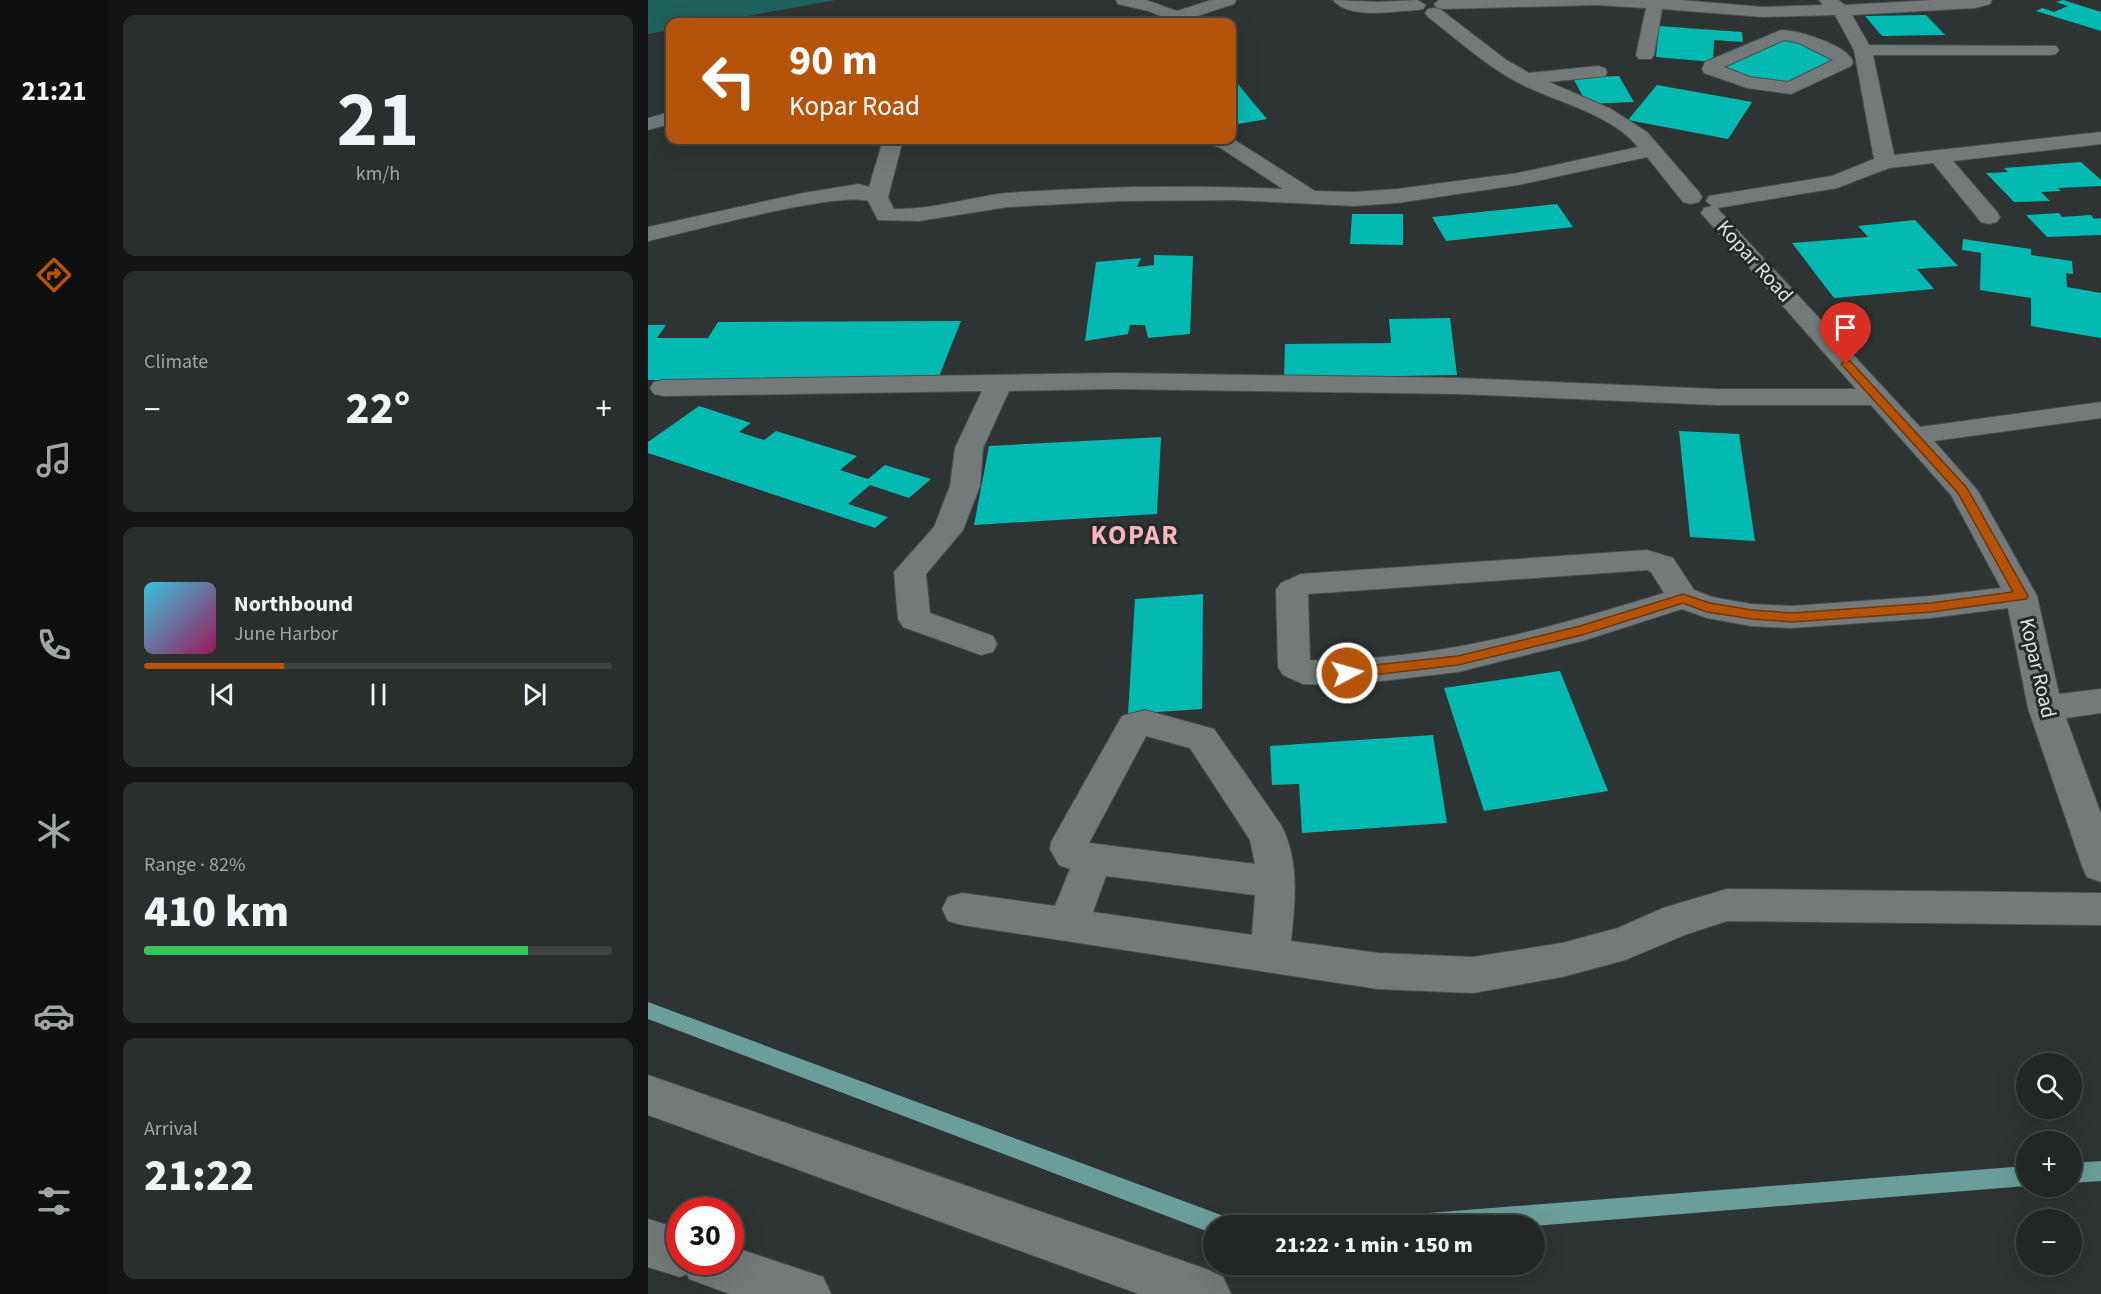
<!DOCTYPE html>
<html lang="en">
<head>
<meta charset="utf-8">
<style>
  body { margin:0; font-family:"Source Sans 3",sans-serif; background:#2a2f2e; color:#f1f3f6; height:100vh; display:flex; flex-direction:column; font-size:22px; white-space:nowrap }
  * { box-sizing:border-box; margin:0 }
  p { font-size:20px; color:#a2a5a7 }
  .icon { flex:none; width:33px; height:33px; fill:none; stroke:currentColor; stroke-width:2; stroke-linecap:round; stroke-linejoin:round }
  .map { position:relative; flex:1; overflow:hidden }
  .panel { display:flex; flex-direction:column; gap:15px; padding:15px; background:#131515; width:540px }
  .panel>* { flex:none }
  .banner { position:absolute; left:18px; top:18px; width:570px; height:126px; border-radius:12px; box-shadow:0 6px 24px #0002,0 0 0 2px #3f4443; background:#b45309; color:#fff; overflow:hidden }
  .buttons { position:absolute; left:1368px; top:1053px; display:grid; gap:12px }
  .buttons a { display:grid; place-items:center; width:66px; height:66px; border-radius:50%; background:#222726; box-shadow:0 6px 24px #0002,0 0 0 2px #3f4443; font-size:30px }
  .speed { position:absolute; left:18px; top:1197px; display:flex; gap:12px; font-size:30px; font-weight:700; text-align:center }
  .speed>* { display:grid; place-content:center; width:78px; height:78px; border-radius:50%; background:#222726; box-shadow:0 6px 24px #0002,0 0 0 2px #3f4443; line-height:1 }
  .speed .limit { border:9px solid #d22; background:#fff; color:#111 }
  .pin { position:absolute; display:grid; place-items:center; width:51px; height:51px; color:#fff; margin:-62px -26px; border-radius:50% 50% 50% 0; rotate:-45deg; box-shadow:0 0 6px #0007 }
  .pin .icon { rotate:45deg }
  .me { position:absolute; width:66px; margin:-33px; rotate:84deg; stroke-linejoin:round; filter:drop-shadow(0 0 4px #0008) }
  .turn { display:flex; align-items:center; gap:21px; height:126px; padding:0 24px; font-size:27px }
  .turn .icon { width:78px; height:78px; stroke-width:2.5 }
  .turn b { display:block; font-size:42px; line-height:51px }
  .big { font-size:45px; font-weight:800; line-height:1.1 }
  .panel .widget { flex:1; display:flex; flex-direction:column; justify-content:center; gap:9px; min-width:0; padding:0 21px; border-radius:12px; background:#2a2f2e }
  .panel .dial { align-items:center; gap:0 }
  .dial b { font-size:78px; line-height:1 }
  .song { display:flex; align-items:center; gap:18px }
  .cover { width:72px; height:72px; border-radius:9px; background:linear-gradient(135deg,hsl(190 70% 55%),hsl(330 70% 35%)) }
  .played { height:6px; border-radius:3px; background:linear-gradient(90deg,#b45309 30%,#3f4443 30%) }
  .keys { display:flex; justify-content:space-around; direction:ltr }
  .heat { display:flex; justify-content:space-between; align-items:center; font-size:33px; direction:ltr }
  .charge { height:9px; border-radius:4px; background:linear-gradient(90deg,#34c759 82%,#3f4443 0) }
  .trip { position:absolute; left:555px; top:1215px; width:342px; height:60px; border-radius:30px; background:#222726; box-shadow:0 6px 24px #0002,0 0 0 2px #3f4443; font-weight:800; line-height:60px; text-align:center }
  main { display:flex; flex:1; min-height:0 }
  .dock { display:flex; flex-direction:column; width:108px; justify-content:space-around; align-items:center; background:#0e100f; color:#a2a5a7 }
  .dock .icon { width:42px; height:42px }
  .dock .active { color:#b45309 }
  .dock b { font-size:27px; color:#f1f3f6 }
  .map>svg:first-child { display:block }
</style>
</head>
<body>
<main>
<nav class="dock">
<b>21:21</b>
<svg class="icon active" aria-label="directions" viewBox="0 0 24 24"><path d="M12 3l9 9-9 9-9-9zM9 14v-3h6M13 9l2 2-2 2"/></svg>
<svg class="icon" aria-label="music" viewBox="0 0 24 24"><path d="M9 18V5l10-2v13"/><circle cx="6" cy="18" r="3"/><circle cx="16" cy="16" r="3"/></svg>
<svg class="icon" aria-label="phone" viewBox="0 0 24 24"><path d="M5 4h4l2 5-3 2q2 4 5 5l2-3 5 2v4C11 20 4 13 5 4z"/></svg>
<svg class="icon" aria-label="climate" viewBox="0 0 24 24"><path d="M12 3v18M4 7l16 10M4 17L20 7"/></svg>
<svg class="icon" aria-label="car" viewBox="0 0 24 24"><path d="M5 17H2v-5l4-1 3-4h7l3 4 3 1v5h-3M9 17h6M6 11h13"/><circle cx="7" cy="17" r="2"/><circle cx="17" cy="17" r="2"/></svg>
<svg class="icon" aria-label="filters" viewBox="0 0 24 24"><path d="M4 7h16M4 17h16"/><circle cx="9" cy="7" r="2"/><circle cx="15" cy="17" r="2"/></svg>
</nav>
<section class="panel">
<div class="widget dial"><b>21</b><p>km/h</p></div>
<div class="widget"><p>Climate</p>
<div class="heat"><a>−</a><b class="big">22°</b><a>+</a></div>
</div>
<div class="widget">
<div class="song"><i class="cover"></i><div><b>Northbound</b><p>June Harbor</p></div></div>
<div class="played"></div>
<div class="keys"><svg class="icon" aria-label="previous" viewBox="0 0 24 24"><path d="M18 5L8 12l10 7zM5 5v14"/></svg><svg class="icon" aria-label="pause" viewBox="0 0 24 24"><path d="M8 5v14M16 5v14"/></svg><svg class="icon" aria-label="next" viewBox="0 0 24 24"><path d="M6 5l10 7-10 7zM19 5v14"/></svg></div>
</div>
<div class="widget"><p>Range · 82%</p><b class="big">410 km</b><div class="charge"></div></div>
<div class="widget"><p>Arrival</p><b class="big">21:22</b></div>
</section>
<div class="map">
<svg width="1453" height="1294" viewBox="0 0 1453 1294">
  <rect width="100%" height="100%" fill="#2e3433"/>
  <polygon fill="#20625e" points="0,0 188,0 66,22 22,22 22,30 0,34"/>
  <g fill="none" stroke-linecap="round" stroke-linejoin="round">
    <g fill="#699e9a" fill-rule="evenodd">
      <polygon points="0,1002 573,1215 581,1218 584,1226 566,1226 566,1234 0,1019"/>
      <polygon points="1453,1161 1453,1181 1424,1183 1424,1163"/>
      <polygon points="1378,1166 1378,1186 886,1226 743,1226 746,1218 754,1215"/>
    </g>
  </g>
  <g fill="#02bab2">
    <polygon points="1415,0 1453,12 1453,31 1388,11 1394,8 1406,12 1420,6 1408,2"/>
    <polygon points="1278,15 1297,35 1234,36 1217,16"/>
    <polygon points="1011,26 1094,32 1095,42 1066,40 1065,62 1008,57"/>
    <polygon points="1138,36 1168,45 1160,49 1192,59 1138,85 1118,78 1109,82 1067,67"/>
    <polygon points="971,76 986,102 939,104 925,78"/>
    <polygon points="584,77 619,119 584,125"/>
    <polygon points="1009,85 1104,102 1080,139 980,120"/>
    <polygon points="1433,162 1453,180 1453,186 1410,188 1413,191 1393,192 1402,201 1366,202 1338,173 1360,172 1356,168"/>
    <polygon points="909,204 925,227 798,241 784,217"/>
    <polygon points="1411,213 1414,217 1443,215 1446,219 1453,218 1453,235 1399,237 1378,215"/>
    <polygon points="704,214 755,214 755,245 702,244"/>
    <polygon points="1267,220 1310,266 1269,269 1286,289 1186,298 1144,243 1220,237 1210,226"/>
    <polygon points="1315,239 1383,249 1383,255 1424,261 1425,274 1418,273 1419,287 1453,293 1453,338 1383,326 1383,298 1332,290 1333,253 1314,250"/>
    <polygon points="506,255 545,256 542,334 500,338 497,325 482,325 480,334 437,341 448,262 493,258 489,267 506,265"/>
    <polygon points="802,318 809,375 636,378 637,344 743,343 741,319"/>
    <polygon points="313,321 290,379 0,380 0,325 18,325 9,338 60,338 70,322"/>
    <polygon points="51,406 103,423 91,432 116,440 128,431 209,456 192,470 220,479 237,465 283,479 261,498 222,485 200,504 240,517 227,528 0,453 0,442"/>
    <polygon points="1031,431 1091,434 1107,541 1042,537"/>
    <polygon points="513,437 509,514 326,525 341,446"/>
    <polygon points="555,594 554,709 480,714 487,599"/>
    <polygon points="912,671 960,791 836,811 796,688"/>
    <polygon points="785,735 799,823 654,833 651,784 624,785 622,746"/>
  </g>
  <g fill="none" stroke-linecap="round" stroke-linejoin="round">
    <g stroke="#4a4f4f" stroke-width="2">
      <g id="minor">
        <polygon points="468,0 498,0 529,11 563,0 588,0 586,4 531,22 511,22 515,17 500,11 470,4"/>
        <path d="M685,0L730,2L769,0L778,5L775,9L769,10C747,11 700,20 685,0Z"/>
        <path d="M791,0H1032L1115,7L1175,5L1171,0H1190L1197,5L1286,0H1344L1342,4L1327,8L1204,15L1221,45L1408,46L1411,50L1408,54L1402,55H1225L1246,155L1453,132V144L1305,161L1349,212L1352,217L1349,222L1341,224L1333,222L1285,163L1241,168L1189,188L1069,208L1272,427L1453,402V418L1286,441L1330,491L1389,596L1411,694L1453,689V713L1418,718L1453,814V882L1439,877L1434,866L1380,708L1360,608L1283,618L1144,628L1103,626L1059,618L1034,609L934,641L810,672L699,685L655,684L635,675L630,667L628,590L633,583L653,574L999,550L1025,558L1046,590L1064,597L1103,604L1144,606L1283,596L1353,588L1303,495L1223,405H1068L811,394L466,389L361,391L335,448L332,486L315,530L278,574L282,613L345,636L349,644L345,652L333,655L255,627L250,619L246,572L286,527L302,486L307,448L334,391L15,396L6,394L2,388L6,382L15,380L466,373L811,378L1068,389H1208L1053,213L1056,208L1064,206L1058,201L1061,196L1184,176L1226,159L1206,50L1187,15L1115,17L1014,9L1006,55L1003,59H991L988,55L998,8L948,5L795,9L789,8L786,4ZM999,570L1003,572L1016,593C929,620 843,645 753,655C722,658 692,662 662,660L660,594Z"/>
        <path d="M786,8L792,9L857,59L881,73L950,66L957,68L959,72L957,76L901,82L963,109L999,132L1051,192L1054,197L1051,202L1043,204L1035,202L999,157L870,185L749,203L706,206L586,200L473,201L360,207L271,221L230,220L220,201C190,191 40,232 0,241V227L155,193L211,184L221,187L235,140H255L240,197L246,209C285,210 321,197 359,193C451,186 544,185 635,189L571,147L560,144L557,140L585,139L667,191L706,192L749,189L870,173L990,147C963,113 906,102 869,82C837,65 809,39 780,17L777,13L780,9Z"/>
        <path d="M1133,30C1150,30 1200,45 1205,62L1203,66L1143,94L1099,88L1056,73L1054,69L1057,62ZM1136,40L1151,43L1185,60L1140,82L1102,77L1076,67Z"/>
        <polygon points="22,112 22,124 0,130 0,118"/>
        <path d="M497,710L566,729L633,825C652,861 647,902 643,941L730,953L825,957L914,943L970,928L1015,908L1079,889L1453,893V925L1079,921L1039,934L977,960L914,977L825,993L730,989L314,925L300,921L294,909L300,897L314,893L407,906L422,869L411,865L402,849L403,842L474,716ZM498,736L542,748L602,840L607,864L441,843ZM458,876L607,895L604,935L445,912Z"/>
        <polygon points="0,1075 558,1269 575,1277 583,1294 491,1294 0,1115"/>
        <polygon points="0,1219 32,1229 32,1262 82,1262 82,1246 175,1277 183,1294 82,1294 41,1279 39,1274 32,1277 0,1267"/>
      </g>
    </g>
    <use href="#minor" fill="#747a79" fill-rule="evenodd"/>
  </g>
  <polygon fill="#b45309" stroke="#753606" stroke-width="1.5" points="1198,360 1202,361 1319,488 1380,596 1378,599 1283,612 1144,622 1104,619 1059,612 1035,603 934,635 810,665 699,678 694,676 692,673 694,669 699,668 810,656 932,626 1035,594 1062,603 1104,610 1144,613 1283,603 1365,592 1310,493 1195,366 1193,364"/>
  <g text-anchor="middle" stroke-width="6" stroke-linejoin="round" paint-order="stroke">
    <g font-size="21" fill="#dfe3e3" stroke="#242a29">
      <text transform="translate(1107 261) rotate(48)" y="7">Kopar Road</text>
      <text transform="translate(1390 668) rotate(77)" y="7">Kopar Road</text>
    </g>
    <g font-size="27" font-weight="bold" letter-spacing="1.5" fill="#f8b4bf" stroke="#242a29">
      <text x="487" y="544">KOPAR</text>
    </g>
  </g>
</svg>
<div class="buttons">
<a><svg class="icon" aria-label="search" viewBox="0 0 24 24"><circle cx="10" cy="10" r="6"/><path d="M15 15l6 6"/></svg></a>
<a>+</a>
<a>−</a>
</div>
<div class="speed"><div class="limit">30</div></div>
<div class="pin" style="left:1198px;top:364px;background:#d93025"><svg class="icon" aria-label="arrive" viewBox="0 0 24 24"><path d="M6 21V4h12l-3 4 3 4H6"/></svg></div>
<svg class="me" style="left:699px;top:673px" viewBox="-20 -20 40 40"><circle r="17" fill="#b45309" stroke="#fff" stroke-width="3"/><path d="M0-11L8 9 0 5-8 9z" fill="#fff"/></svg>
<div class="trip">21:22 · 1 min · 150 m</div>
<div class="banner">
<div class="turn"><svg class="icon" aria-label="left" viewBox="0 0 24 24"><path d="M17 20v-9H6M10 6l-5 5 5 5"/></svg><div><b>90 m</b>Kopar Road</div></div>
</div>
</div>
</main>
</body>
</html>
